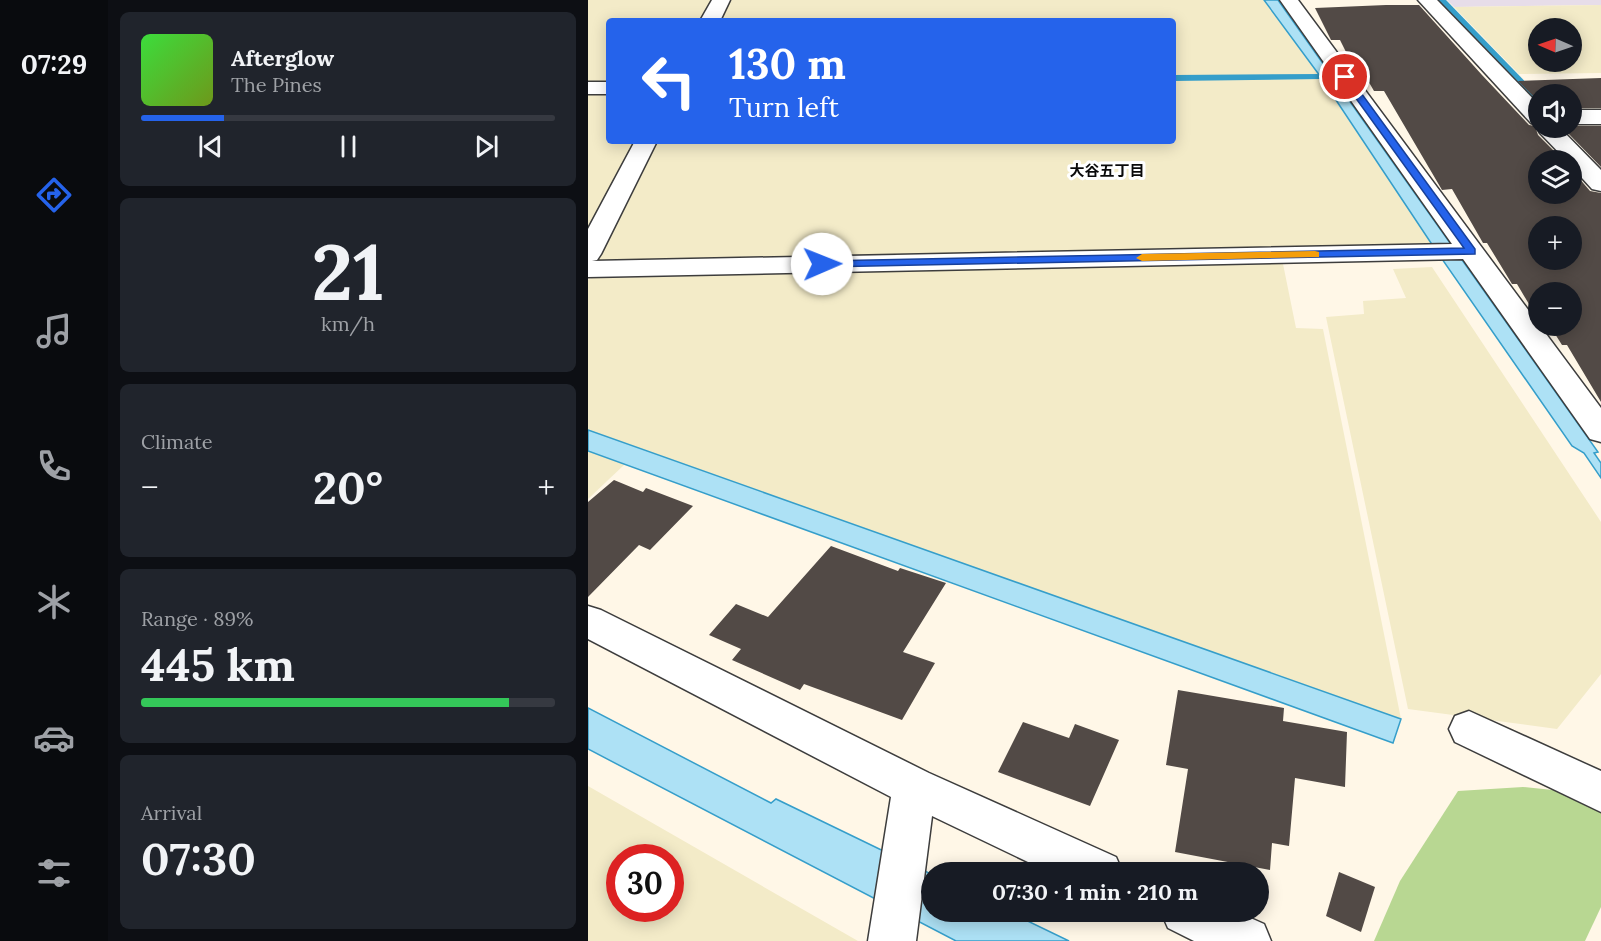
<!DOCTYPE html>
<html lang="en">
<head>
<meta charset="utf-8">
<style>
  body { margin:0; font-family:Lora,"Noto Sans JP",serif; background:#20242c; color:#f1f3f6; height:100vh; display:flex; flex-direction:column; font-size:22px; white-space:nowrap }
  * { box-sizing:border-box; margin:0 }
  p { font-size:20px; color:#9ea1a6 }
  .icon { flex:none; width:33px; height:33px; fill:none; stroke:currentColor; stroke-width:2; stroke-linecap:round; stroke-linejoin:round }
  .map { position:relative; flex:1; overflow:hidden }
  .side { display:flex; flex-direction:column; gap:12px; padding:12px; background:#0d0f14; width:480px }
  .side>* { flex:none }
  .hud { position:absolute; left:18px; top:18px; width:570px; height:126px; border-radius:6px; box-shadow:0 3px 15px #0003; background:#2563eb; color:#fff; overflow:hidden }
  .needle { width:39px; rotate:272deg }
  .fabs { position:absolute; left:940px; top:18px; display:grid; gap:12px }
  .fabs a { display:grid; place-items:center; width:54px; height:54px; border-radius:50%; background:#171b24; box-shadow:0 3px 15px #0003; font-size:30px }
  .speed { position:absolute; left:18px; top:844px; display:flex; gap:12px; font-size:30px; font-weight:700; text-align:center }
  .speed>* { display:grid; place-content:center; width:78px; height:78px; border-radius:50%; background:#171b24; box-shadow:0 3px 15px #0003; line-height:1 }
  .speed .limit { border:9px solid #d22; background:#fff; color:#111 }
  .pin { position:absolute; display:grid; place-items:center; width:51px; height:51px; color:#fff; margin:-26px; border:3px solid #fff; border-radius:50%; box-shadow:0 2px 6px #0007 }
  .me { position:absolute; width:66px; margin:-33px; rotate:89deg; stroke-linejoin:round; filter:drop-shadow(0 0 4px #0008) }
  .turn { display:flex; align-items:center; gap:21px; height:126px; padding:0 24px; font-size:27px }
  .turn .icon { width:78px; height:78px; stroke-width:2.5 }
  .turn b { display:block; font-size:42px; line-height:51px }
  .big { font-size:45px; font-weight:700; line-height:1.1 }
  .side .tile { flex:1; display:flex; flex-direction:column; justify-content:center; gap:9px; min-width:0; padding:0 21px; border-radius:9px; background:#20242c }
  .side .dial { align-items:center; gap:0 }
  .dial b { font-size:78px; line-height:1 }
  .song { display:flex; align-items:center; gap:18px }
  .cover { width:72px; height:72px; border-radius:9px; background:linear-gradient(135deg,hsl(120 70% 55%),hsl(80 70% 35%)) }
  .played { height:6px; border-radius:3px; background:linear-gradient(90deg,#2563eb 20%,#363941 20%) }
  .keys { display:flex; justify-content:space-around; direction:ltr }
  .heat { display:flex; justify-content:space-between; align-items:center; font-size:33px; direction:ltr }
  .charge { height:9px; border-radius:4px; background:linear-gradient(90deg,#34c759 89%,#363941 0) }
  .trip { position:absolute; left:333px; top:862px; width:348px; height:60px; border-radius:30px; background:#171b24; box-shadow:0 3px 15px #0003; font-weight:700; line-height:60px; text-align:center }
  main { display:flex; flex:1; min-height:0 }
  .menu { display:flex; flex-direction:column; width:108px; justify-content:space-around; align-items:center; background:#090b0e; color:#9ea1a6 }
  .menu .icon { width:42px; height:42px }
  .menu .on { color:#2563eb }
  .menu b { font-size:27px; color:#f1f3f6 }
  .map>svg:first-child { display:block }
</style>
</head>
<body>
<main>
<nav class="menu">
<b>07:29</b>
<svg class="icon on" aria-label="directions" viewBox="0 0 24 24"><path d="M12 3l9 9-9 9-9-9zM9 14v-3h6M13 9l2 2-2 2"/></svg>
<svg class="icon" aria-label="music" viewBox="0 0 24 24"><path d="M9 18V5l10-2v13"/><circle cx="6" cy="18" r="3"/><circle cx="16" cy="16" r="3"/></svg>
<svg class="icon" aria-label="phone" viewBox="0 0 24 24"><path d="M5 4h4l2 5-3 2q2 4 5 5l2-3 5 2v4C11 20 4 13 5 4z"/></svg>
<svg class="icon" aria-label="climate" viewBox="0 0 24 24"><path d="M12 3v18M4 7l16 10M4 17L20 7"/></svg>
<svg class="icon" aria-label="car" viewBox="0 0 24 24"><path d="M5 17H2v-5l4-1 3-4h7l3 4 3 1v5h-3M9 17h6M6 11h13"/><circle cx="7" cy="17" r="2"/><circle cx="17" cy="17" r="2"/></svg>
<svg class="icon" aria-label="filters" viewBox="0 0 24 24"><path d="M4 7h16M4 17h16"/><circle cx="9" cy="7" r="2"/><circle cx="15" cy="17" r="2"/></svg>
</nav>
<section class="side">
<div class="tile">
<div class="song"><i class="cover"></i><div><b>Afterglow</b><p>The Pines</p></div></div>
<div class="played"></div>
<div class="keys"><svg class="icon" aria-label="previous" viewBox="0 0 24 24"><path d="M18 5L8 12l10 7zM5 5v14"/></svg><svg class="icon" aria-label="pause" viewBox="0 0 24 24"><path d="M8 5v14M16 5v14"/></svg><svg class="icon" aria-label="next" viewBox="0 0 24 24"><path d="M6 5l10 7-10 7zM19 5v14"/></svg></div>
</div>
<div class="tile dial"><b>21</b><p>km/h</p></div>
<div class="tile"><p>Climate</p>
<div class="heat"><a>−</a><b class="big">20°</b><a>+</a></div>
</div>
<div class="tile"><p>Range · 89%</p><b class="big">445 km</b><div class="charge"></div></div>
<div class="tile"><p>Arrival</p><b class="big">07:30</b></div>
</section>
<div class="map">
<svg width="1013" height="941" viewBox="0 0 1013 941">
  <rect width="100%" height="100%" fill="#fff7e7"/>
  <polygon fill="#e7dde9" points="859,0 1013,0 1013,5 866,7"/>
  <g fill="#f3ebc8" fill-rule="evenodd">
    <polygon points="0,0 127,0 116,21 21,21 21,82 0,82"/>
    <polygon points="140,0 680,0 845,246 14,265 6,260 67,141 585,141 585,21 129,21"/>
    <path d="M1013,5V73L931,74L866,7ZM984,28V62H951V28Z"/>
    <polygon points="0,92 21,92 21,141 52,141 0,240"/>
    <polygon points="694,259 708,328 735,329 813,719 0,430 0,280 11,274"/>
    <polygon points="844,267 1013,522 1013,674 969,729 820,709 738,317 776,314 775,301 818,298 805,269"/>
    <polygon points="0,451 37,464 0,499"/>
    <path d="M0,786L270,941H0ZM32,858H82V909H32Z"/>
  </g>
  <polygon fill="#b8d792" points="935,787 1003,794 1013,804 1013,907 997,941 786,941 812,881 870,791"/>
  <g fill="#ade1f5" stroke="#359eca" stroke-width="1.5">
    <polygon points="676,0 690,0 1010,452 1006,453 1013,463 1013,478 996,453 984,446 845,246 732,76"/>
    <polygon points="0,430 813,719 805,743 0,451"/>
    <polygon points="0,708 183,803 188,799 343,874 344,912 421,912 481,941 368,941 0,749"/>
  </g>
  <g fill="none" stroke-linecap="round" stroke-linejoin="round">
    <g fill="#359eca" fill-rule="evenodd">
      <polygon points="850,0 858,0 951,96 951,104 948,103"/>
      <polygon points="735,74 735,78 732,79 585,81 585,75"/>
    </g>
  </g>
  <g fill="#524a46" fill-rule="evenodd">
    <path d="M798,5H831L894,75L941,125L947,126L950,135L975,160H951V194H984V170L1002,191L1013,193V402L979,345H974L962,326H984V292H951V321L929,284H924L899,243H895L864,189L854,190L796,91H786L768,60H762L752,40H743L727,8ZM951,226H984V260H951Z"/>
    <polygon points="1013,78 1013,108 984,108 984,94 951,94 951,102 930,81"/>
    <polygon points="984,126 1013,126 1013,167 975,128"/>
    <polygon points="26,480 55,492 58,488 105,506 62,550 51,545 0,597 0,502"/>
    <polygon points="243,546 310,571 312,568 358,583 315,652 347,663 314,720 216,684 212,690 144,660 153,649 121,635 148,604 180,617"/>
    <polygon points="590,690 696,708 695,721 759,732 757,787 707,778 701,846 684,843 682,870 587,852 600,769 578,765"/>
    <polygon points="435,722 481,738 487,724 531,740 502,806 410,772"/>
    <polygon points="751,872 787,887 773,932 738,916"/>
  </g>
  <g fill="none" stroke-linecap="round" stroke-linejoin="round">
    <g stroke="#3d3d3d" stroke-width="3">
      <g id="minor">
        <polygon points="124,0 142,0 132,21 112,21"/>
        <polygon points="692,0 710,0 1013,408 1013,442 1002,439 875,259 0,277 0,229 47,141 69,141 13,254 9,260 4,261 864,244"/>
        <polygon points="830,0 849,0 951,105 951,125 943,123"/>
        <rect x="0" y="82" width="21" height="12"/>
        <rect x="984" y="110" width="29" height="14"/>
        <polygon points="951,125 951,128 972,128 1013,170 1013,191 1004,189 984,167 984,160 978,160 952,133 949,128"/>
        <polygon points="0,606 13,610 341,773 528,857 535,873 463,873 344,816 328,941 280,941 303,797 0,639"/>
        <polygon points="881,711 1013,771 1013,812 867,742 861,729 867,716"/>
        <polygon points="573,912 649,912 676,924 683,941 606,941 580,928"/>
      </g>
    </g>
    <use href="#minor" fill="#fff" fill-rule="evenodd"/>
  </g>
  <polygon fill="#2563eb" stroke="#184099" stroke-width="1.5" points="754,75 760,75 887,249 887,254 234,267 228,264 234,261 876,248 754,79"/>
  <polygon fill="#f59e0b" points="727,251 731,252 731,257 554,261 548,258 554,254"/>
  <g text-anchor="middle" stroke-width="6" stroke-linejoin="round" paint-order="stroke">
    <g font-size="15" font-weight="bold" fill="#0a0a0a" stroke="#fff">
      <text x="519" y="176">大谷五丁目</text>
    </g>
  </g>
</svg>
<div class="fabs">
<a><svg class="needle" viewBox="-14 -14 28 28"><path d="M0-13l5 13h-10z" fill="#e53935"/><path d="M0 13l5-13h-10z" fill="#9ea1a6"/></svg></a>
<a><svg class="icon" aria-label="sound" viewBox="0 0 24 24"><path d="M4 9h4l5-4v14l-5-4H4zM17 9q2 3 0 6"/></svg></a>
<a><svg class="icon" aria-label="layers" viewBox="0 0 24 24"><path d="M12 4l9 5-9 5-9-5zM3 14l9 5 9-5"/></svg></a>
<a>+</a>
<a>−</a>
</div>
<div class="speed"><div class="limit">30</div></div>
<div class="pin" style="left:757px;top:77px;background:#d93025"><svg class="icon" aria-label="arrive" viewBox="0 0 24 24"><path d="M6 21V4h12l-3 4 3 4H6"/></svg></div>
<svg class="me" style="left:234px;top:264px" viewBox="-20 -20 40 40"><circle r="19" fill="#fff"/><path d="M0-13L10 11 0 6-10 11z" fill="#2563eb"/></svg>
<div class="trip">07:30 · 1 min · 210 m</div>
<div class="hud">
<div class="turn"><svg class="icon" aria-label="left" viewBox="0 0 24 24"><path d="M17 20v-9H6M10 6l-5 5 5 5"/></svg><div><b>130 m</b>Turn left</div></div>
</div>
</div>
</main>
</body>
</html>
